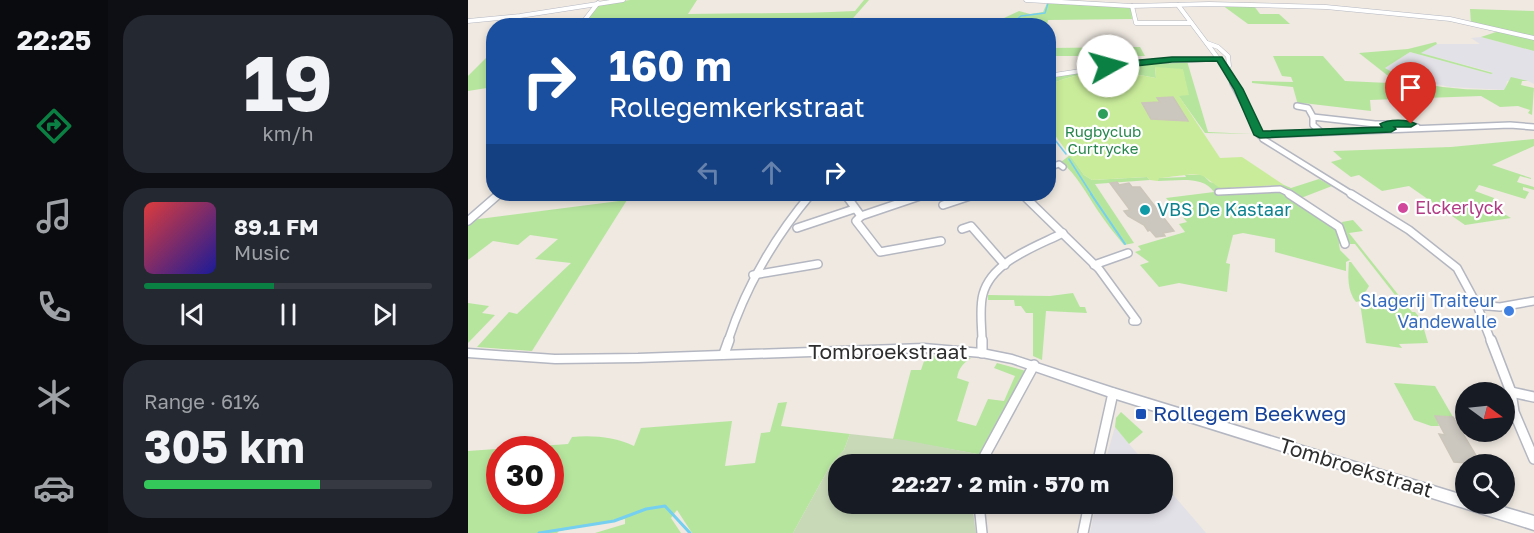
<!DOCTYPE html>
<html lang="en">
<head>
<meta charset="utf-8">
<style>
  body { margin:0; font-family:"Golos Text",sans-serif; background:#242831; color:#f1f3f6; height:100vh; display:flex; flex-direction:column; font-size:22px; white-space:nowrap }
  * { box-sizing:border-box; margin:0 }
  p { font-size:20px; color:#9ea1a6 }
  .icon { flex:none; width:33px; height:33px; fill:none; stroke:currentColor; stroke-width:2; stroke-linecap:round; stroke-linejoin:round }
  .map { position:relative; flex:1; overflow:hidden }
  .drawer { display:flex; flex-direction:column; gap:15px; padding:15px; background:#0d0f14; width:360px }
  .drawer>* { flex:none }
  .guide { position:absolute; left:18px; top:18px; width:570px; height:183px; border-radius:24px; box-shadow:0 3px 9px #0003; background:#1a4fa0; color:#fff; overflow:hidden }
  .needle { width:39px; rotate:105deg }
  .fabs { position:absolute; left:987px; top:382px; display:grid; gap:12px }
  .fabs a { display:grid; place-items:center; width:60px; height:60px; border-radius:50%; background:#171b24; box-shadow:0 3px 9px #0003; font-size:30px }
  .speed { position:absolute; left:18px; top:436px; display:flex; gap:12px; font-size:30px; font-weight:700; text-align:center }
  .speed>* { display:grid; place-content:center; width:78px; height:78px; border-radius:50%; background:#171b24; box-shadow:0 3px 9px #0003; line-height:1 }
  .speed .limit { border:9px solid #d22; background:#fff; color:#111 }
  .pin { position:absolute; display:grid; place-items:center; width:51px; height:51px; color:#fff; margin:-62px -26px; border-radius:50% 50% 50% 0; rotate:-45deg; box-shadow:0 0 6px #0007 }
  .pin .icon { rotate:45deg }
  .me { position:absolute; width:66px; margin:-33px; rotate:83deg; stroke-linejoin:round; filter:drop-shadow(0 0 4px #0008) }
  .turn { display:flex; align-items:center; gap:21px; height:126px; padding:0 24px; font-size:27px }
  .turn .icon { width:78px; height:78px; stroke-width:2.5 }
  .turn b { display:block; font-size:42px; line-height:51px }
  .lanes { display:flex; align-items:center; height:57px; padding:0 24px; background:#0003; justify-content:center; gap:30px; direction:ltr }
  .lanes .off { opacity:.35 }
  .big { font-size:45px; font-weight:700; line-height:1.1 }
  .drawer .widget { flex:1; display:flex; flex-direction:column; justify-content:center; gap:9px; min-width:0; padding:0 21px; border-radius:24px; background:#242831 }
  .drawer .dial { align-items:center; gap:0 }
  .dial b { font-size:78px; line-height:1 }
  .song { display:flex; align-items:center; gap:18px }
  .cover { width:72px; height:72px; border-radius:9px; background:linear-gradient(135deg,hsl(0 70% 55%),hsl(240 70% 35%)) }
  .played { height:6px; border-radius:3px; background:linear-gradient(90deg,#0b8043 45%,#363941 45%) }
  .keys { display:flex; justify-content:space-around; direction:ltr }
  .charge { height:9px; border-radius:4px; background:linear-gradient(90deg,#34c759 61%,#363941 0) }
  .trip { position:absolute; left:360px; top:454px; width:345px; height:60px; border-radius:24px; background:#171b24; box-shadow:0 3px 9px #0003; font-weight:700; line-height:60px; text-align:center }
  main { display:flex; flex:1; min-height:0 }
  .menu { display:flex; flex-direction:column; width:108px; justify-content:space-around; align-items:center; background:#090b0e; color:#9ea1a6 }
  .menu .icon { width:42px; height:42px }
  .menu .on { color:#0b8043 }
  .menu b { font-size:27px; color:#f1f3f6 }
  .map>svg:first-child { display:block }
</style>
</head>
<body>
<main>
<nav class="menu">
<b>22:25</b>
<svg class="icon on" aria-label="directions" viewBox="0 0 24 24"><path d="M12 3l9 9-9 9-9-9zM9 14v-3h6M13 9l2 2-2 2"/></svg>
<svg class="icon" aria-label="music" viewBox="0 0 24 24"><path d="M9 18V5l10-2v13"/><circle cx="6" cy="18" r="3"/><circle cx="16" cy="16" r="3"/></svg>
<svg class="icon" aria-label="phone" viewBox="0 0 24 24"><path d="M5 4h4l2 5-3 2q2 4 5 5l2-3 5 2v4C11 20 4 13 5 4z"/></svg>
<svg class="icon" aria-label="climate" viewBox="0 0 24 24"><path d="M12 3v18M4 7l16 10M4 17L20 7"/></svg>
<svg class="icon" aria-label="car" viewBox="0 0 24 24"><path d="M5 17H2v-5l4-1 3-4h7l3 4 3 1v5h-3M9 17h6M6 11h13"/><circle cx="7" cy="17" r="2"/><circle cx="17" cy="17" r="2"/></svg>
</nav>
<section class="drawer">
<div class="widget dial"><b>19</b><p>km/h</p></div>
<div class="widget">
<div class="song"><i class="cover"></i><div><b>89.1 FM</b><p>Music</p></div></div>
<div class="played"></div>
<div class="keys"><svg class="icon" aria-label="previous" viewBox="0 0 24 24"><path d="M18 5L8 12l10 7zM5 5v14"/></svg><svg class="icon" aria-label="pause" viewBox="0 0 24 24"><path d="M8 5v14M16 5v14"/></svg><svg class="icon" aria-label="next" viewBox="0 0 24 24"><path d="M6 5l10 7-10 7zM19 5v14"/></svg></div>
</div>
<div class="widget"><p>Range · 61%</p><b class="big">305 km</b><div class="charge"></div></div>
</section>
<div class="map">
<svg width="1066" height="533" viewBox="0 0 1066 533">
  <rect width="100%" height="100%" fill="#efe9e1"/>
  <g fill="#e3e1e8">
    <polygon points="1013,37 1066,51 1066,84 1060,81 1039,81 1037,90 982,87 930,76 917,68 942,52 1023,74 1024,72 952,53 969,44 1012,44 1003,38"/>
    <polygon points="647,427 661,444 679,465 636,465"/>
    <polygon points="695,483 738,533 622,533 628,504 694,504"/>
  </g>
  <g fill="#b6e59e" fill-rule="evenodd">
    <path d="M162,0H229L220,14C277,13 330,14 387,11L396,0H401L379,25L114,26L130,5Z"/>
    <polygon points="580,1 663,7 664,19 580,20 579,25 541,26 536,18 551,11 562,14 575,12"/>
    <polygon points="754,5 786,6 792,14 811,14 822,24 780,24"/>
    <polygon points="1002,9 1066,11 1066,37 1003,23"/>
    <polygon points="1031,31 1066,38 1066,51 1013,37"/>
    <path d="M968,42L969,44L953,53L1025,73L1023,74L942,52L917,68C951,89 997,90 1036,90L1043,77L1060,81H1054L1053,85L1066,88L1064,115L1060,113L1062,110L1050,106L1032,107L1013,96L902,100L903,111L835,103V105H830L825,87L784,83V81L825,82L823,77L814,76L805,56H855L877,81L921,83L920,80L924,79L891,53L940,49Z"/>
    <polygon points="672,47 677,56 581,56 581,48"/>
    <polygon points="25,51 25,87 0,91 0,76"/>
    <path d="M719,61L740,132L784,134L737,133L710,95H720L687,68L688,78C652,71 614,69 581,85V78C626,69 673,63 719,61Z"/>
    <polygon points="1066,139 1066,146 1024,165 1063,178 1063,179 1052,176 1049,182 1066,187 1066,190 1055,187 1055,190 1061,192 1057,199 1011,185 1007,191 1026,198 1023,206 1043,218 997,225 941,186 914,191 891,175 883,177 863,162 874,159 865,151 983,147"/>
    <path d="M602,155L616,175L624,180L679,177L682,180L627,184L666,243L656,245C647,234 638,223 630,211C618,193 609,175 593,162Z"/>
    <path d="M717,175H735L742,182L765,188L816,185L823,188L851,179L864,186L833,198L869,222L874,239L871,244L872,250L882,260L878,262V271L807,252V239L775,233L765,235L758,263L762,264L759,292L711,283L691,287L672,265L681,262L667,252L673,250L670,246L717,232L711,224L719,222L698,198L746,192C735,175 708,181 690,181V178L718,177Z"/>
    <polygon points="159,200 64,351 9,347 41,312 49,314 103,263 67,259 90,239 62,235 50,245 25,241 0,260 0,223 3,220"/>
    <polygon points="885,220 895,231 881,233 944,312 947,312 953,319 960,343 931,344 934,348 898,343 892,303 905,303 920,307 923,305 923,301 931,300 887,244 880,244 874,222"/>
    <path d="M883,262L901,286L892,301L888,302C879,291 880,276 881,262Z"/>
    <polygon points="605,293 612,307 617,307 619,313 578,311 574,360 565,356 565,313 558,313 553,306 547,306 546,300 520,300 520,295 582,296"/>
    <polygon points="0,303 21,306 14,313 27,315 0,343"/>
    <path d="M458,355L503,358C495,364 491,367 489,378L501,382L489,421L508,426L520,399L536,401L547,376L526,368L529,363L565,373L515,455L425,439L443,370H453Z"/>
    <polygon points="926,383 967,386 985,417 968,416 971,426 963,426 946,420"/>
    <path d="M319,402L313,426L382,434L376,450L362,466L325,533H224L209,510L203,518L213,533H127L157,524V519L91,531L89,533H0V451L100,444L104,437C125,435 147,437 166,446L173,428L264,421L257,466L287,463L293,433L302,432L310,403ZM32,450H82V501H32Z"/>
    <polygon points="653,412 675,432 661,444 647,427 648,418"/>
  </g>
  <polygon fill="#c8d9b8" points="382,434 436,440 515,455 513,465 370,465 370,504 506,504 505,512 508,533 325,533 362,466 376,450"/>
  <path fill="#c9ec9a" d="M687,67L715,69L721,95L711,96L752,158L774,157L816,185L753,188C745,185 740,177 732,175C723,173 704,177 691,178L690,181L682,180L679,177L624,180L616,175L581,127L580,124H584L581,112V85C614,69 652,71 688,78Z"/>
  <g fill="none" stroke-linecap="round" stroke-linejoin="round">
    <g stroke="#75cff0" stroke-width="1.5">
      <polyline points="548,26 548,20 553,16 577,13 580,3"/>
      <polyline points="580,131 598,154"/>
      <polyline points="601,159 624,195"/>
    </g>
    <polyline stroke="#75cff0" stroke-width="2" points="623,194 657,244"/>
    <polyline stroke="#75cff0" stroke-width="3" points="71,533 146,521 178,509 197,506 222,533"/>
  </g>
  <g fill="#cbc7bf" stroke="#cbc5ba" stroke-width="1.5">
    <polygon points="705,97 720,121 683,119 674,103 692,102 689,98"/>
    <polygon points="649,182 651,185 661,183 664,187 672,187 706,231 695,233 697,236 688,237 682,230 680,231 676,225 660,216 656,211 662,210 642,183"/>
    <polygon points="967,416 985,417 1013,464 986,462 971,434 977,435"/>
  </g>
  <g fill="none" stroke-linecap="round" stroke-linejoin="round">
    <g stroke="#b4b7c1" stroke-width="5">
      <g id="minor-far3">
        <polyline points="558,0 664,6 741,4 858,7 982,19 1066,38"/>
        <polyline points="710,5 758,69 766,85"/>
        <polyline points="664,6 668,23 723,23"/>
        <polyline points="0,21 52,16 155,0"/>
        <polyline points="112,26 130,3"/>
        <polyline points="739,43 750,47 760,56 761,66 758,69"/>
        <polyline points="580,76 671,62 751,59"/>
      </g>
    </g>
    <g stroke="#b4b7c1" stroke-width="8">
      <g id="minor-far2">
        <polyline points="765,83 795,139 885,195"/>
        <polyline points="829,106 840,108 845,117"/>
        <polyline points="853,132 845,125 845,117 907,124 939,124 949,127"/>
        <polyline points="792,135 1042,125 1066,127"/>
        <polyline points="580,168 591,164 595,167"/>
        <polyline points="750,192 812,189 824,195"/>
        <polyline points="455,195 458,194"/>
        <polyline points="505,195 508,194"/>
      </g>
    </g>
    <g stroke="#b4b7c1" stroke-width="10">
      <g id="minor-far1">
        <polyline points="377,194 393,216 458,194"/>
        <polyline points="554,194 631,269 669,321 665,321"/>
        <polyline points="821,194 871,227 877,244"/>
        <polyline points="883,194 941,230 989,268 1009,305 1023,341"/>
        <polyline points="475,205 508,194"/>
        <polyline points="393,216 388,221 412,252 473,241"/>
        <polyline points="0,221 31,194"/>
        <polyline points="329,228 386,209"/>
        <polyline points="494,229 503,226 537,265"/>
        <polyline points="626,265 660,253"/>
        <polyline points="285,275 350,264"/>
        <polyline points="1009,305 1032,307 1066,301"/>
        <path d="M260,341C278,286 306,238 343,194"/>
        <path d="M514,341C514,327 511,308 515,294C524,261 567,247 595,233"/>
      </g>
    </g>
    <g stroke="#b4b7c1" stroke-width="12">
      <g id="minor">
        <polyline points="514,340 514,353"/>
        <polyline points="1023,340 1043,392 1046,412 1066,459"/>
        <polyline points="256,354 261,340"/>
        <polyline points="1043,392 1066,397"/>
        <polyline points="516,465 517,455 566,365"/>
        <polyline points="629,465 645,393"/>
        <polyline points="511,504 514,533"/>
        <polyline points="615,533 621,504"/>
      </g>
    </g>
    <g stroke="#b4b7c1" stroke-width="3">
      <polygon id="tertiary" points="456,344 514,349 544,355 645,388 998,496 998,504 1025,504 1066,516 1066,530 645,398 544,363 514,357 456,352 170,362 87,363 0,357 0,349 87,355 170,354"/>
    </g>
    <use href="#minor-far3" stroke="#fff" stroke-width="4"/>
    <use href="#minor-far2" stroke="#fff" stroke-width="5"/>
    <use href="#minor-far1" stroke="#fff" stroke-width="7"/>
    <use href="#minor" stroke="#fff" stroke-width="9"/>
    <use href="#tertiary" fill="#fff" fill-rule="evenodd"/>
  </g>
  <path fill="#0b8043" stroke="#07532c" stroke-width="1.5" d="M704,57H754L775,89L795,131L914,127L912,124C920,119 940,119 948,124L943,127H926L928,129L923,132L792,138L786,135L766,89L749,61L704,62L640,69L636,66L640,63Z"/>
  <circle fill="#2e9e5b" stroke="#fff" stroke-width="2" cx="635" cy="114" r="6"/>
  <circle fill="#d1479c" stroke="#fff" stroke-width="2" cx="935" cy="208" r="6"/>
  <circle fill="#0f9aa8" stroke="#fff" stroke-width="2" cx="677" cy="210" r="6"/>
  <circle fill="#3f7fe0" stroke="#fff" stroke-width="2" cx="1041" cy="311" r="6"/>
  <rect fill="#1a4fb4" stroke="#fff" stroke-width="2" x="667" y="408" width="12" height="12" rx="3"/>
  <g text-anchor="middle" stroke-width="4.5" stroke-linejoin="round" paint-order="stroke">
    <g font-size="15" fill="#27864d" stroke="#fff">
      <text x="635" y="137">Rugbyclub<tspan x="635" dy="17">Curtrycke</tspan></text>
    </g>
    <g font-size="18" fill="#b23c85" stroke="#fff" text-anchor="start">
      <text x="947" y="214">Elckerlyck</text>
    </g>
    <g font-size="18" fill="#0d838f" stroke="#fff" text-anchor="start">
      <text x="689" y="216">VBS De Kastaar</text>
    </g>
    <g font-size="18" fill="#366cbe" stroke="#fff" text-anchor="end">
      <text x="1029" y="307">Slagerij Traiteur<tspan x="1029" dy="21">Vandewalle</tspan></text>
    </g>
    <g font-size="21" fill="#2e2e2e" stroke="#fff">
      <text x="420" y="359">Tombroekstraat</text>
      <text transform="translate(888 468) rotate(17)" y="7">Tombroekstraat</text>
    </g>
    <g font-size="21" fill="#164399" stroke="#fff" text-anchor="start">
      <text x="685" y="421">Rollegem Beekweg</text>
    </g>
  </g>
</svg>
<div class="fabs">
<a><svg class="needle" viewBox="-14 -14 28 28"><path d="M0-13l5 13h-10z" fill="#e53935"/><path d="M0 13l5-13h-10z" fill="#9ea1a6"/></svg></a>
<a><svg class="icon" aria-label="search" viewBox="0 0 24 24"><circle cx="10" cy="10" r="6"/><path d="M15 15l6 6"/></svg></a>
</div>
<div class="speed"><div class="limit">30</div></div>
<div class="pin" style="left:943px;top:124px;background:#d93025"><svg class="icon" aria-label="arrive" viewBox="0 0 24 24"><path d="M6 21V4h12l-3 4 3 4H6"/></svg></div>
<svg class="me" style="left:640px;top:66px" viewBox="-20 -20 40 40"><circle r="19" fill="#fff"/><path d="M0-13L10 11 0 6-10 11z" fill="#0b8043"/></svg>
<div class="trip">22:27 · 2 min · 570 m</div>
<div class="guide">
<div class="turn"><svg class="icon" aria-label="right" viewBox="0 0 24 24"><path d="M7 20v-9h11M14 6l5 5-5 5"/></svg><div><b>160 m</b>Rollegemkerkstraat</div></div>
<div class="lanes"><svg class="icon off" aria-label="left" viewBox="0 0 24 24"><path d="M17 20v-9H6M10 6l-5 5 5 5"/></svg><svg class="icon off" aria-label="ahead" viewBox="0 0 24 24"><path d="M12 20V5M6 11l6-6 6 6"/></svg><svg class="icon" aria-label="right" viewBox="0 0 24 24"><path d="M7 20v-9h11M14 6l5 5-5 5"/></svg></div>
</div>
</div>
</main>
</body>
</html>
